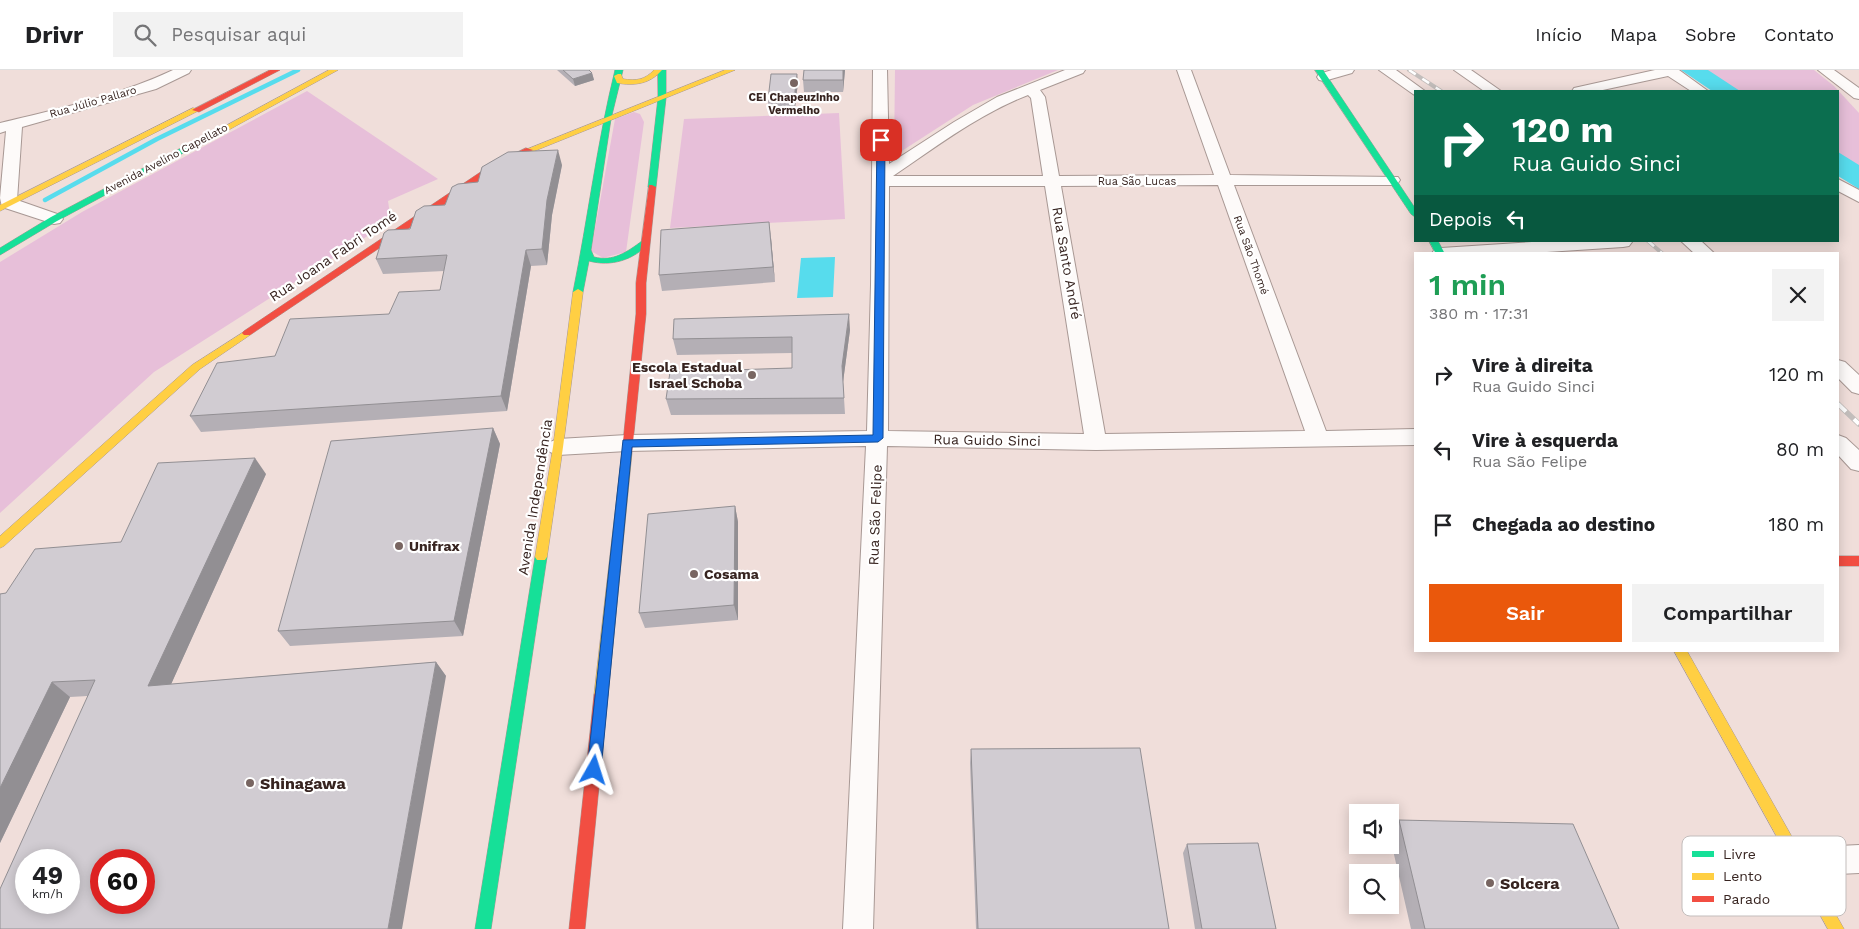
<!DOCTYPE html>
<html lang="pt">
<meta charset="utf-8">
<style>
:root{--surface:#fff;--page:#f2f2f2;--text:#202124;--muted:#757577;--line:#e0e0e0;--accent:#ea580c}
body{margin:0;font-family:"Work Sans",sans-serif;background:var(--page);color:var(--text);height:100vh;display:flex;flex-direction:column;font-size:19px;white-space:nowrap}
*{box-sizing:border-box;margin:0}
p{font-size:16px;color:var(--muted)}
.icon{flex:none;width:28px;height:28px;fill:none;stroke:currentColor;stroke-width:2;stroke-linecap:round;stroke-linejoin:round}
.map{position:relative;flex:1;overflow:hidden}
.side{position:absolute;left:1414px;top:182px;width:425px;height:400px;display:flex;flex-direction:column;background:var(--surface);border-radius:0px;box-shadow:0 2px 12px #0003}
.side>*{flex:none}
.top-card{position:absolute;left:1414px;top:20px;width:425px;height:152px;border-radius:0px;box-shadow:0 2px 12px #0003;background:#0b6e4f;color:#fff;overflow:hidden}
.controls{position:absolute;left:1349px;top:734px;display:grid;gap:10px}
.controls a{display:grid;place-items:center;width:50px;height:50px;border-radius:0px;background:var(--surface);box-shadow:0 2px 12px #0003;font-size:25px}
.speed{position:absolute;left:15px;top:779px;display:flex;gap:10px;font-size:25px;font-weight:700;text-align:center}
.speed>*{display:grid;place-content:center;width:65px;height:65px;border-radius:50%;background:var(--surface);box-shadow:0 2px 12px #0003;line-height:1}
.speed small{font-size:12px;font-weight:400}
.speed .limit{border:8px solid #d22;background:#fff;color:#111}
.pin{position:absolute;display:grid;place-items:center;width:42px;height:42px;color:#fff;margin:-21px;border-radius:10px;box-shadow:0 2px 8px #0006}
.me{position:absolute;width:55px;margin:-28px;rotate:6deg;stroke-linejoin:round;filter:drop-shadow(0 0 4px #0008)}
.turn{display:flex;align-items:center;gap:18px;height:105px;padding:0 15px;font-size:22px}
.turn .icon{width:65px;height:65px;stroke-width:2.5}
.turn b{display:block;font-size:35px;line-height:42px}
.then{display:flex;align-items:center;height:48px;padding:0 15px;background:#0003;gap:10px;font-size:19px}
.round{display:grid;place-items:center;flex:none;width:52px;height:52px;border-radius:0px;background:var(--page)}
.headline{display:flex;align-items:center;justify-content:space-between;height:85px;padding:0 15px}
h1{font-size:30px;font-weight:600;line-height:38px;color:#1e9e55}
.cta{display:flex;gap:10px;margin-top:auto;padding:10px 15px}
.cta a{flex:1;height:58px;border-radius:0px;background:var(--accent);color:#fff;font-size:20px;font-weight:600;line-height:58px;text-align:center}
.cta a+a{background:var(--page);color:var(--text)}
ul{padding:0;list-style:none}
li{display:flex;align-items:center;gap:15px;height:75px;padding:0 15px}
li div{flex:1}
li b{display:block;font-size:19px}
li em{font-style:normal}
header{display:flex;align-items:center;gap:30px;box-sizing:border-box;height:70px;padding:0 25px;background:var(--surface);border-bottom:1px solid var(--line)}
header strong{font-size:24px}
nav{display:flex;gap:28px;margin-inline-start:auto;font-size:18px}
.search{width:350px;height:45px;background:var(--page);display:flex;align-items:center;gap:12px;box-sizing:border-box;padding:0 18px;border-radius:0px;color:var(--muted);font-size:19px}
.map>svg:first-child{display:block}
</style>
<header>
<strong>Drivr</strong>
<div class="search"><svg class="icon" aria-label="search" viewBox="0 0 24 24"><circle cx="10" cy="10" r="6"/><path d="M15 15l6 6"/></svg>Pesquisar aqui</div>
<nav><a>Início</a><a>Mapa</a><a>Sobre</a><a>Contato</a></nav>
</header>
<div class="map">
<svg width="1859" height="859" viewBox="0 0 1859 859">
<rect width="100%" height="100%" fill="#f0deda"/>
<path fill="#e7bfd9" d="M 895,0 L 1058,0 L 973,35 L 894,86 Z
M 1691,0 L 1814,0 L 1834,16 L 1859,43 L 1859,118 L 1838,104 L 1838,21 L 1719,21 Z
M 307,21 L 438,109 L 388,131 L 391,151 L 154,302 L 0,443 L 0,192 L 82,142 Z
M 634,42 L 640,44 L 644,52 L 626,182 L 603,188 L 591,181 L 615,49 Z
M 839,43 L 845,149 L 670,158 L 684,49 Z"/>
<path fill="#57dced" d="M 1681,0 L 1708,0 L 1740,21 L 1712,21 Z
M 1838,82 L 1859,95 L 1859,119 L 1838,106 Z
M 835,187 L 833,227 L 797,228 L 801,188 Z"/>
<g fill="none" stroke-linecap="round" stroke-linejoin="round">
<path stroke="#57dced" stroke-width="4.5" d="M 45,130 L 157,69 L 298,0"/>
<defs>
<path id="street" d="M 173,0 L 191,0 L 189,3 L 156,19 L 22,57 L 17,130 L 60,145 L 63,149 L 60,153 L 54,154 L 2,137 L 0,128 L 6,61 L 0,63 L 0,53 C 58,39 118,26 173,0 Z
M 873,0 L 887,0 L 889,94 L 954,52 L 997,27 L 1065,0 L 1085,0 L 1083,3 L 1040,20 L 1045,27 L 1059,106 L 1214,105 L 1177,0 L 1191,0 L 1230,105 L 1398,107 L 1400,110 L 1398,113 L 1392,115 L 1234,115 L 1326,361 L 1415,359 L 1415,375 L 1096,380 L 887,376 L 873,859 L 843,859 L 866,376 L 627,381 L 558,385 L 550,382 L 547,377 L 550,372 L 558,369 L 627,365 L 867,361 L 871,215 ZM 1028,25 L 1031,28 L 1043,106 L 893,106 C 936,77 979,44 1028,25 ZM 1218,115 L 1305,361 L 1105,364 L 1061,116 ZM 889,116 L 1045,116 L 1084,364 L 888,361 Z
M 1332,0 L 1354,0 L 1352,3 L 1324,11 L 1319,10 L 1317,7 L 1319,4 Z
M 1379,0 L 1396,0 L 1425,21 L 1415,21 L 1415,25 L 1413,24 Z
M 1454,0 L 1471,0 L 1501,21 L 1484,21 Z
M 1655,0 L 1679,0 L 1708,21 L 1691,21 L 1668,6 L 1598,21 L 1572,21 L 1574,18 Z
M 1818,0 L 1834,0 L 1859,18 L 1859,29 L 1854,28 Z
M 1838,109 L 1859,120 L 1859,132 L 1838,121 Z
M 1548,171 L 1632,172 L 1629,176 L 1623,177 L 1517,184 L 1432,183 L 1435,179 L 1441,178 Z
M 1681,171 L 1701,171 L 1715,184 L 1695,184 Z
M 1838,290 L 1845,292 L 1859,305 L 1859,324 L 1852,322 L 1838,308 Z
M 1838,365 L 1846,368 L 1859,380 L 1859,401 L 1851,399 L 1838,385 Z
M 1859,775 L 1859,803 L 1797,806 L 1787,802 L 1782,792 L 1787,782 L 1797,778 Z"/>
<path id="fast" d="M 615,0 L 623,0 L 611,49 L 591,180 L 594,187 C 613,192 627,182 642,171 L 645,170 L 649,173 C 634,190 611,197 589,191 L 583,222 L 578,225 L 573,222 C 588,148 597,73 615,0 Z
M 658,0 L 666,0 L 666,28 L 656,117 L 652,119 L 648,117 L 658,28 Z
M 1315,0 L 1323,0 L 1415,138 L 1415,147 L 1411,144 Z
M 206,65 L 213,67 L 57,151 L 0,185 L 0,178 L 51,147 Z
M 1429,171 L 1438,171 L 1445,184 L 1436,184 Z
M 541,482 L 545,484 L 547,487 L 491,859 L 475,859 L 535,487 L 537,484 Z"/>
<path id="slow" d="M 329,0 L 338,0 L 212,69 L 205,67 Z
M 654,0 L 662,0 C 650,14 635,16 617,13 L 614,6 L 618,4 L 621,4 L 623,9 C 636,11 645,10 654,0 Z
M 725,0 L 735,0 L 532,82 L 525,80 Z
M 193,38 L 200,40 L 0,141 L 0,135 Z
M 578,219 L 583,222 L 563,377 L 547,487 L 545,490 L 537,490 L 535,487 L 553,377 L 573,222 Z
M 247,260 L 252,263 L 250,265 L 200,299 L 4,476 L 0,478 L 0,466 L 192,295 Z
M 627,378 L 632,382 L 608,625 L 606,629 L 601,631 L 596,629 L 594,625 L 622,382 Z
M 1674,581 L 1687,581 L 1844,859 L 1828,859 Z"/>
<path id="jam" d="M 270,0 L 280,0 L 199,42 L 192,40 Z
M 526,78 L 533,80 L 497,99 L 250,265 L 244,265 L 242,263 L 244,261 L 491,95 Z
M 649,115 L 652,115 L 656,117 L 646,213 L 646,244 L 632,382 L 627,386 L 622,382 L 636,244 L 636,213 Z
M 1838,486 L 1859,486 L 1859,496 L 1838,496 Z
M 601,619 L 606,621 L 608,625 L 585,859 L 569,859 L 594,625 L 596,621 Z"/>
</defs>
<use href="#street" stroke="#a89894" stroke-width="2"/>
<use href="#fast" stroke="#a89894" stroke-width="1"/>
<use href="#slow" stroke="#a89894" stroke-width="1"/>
<use href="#jam" stroke="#a89894" stroke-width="1"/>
<use href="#street" fill="#fdfaf9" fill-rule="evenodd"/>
<use href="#fast" fill="#16e098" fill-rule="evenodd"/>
<use href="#slow" fill="#ffcf43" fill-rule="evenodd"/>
<use href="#jam" fill="#f24e42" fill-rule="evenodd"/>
<defs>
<path id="rail-far1" d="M 1409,0 L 1441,21
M 1648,171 L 1663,184"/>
<path id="rail" d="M 1838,334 L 1859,354"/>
</defs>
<use href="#rail-far1" stroke="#c3bebc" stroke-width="4"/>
<use href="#rail" stroke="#c3bebc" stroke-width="5.5"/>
<use href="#rail-far1" stroke="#fff" stroke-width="2.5" stroke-dasharray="8" stroke-linecap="butt"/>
<use href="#rail" stroke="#fff" stroke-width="4" stroke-dasharray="11" stroke-linecap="butt"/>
</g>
<path fill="#b4afb5" d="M 557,0 L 589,0 L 592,3 L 594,10 L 575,16 Z
M 804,0 L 845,0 L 843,22 L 804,22 L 803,10 Z
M 798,12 L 795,38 L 768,38 L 768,30 Z
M 562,95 L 552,145 L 547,195 L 531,196 L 507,341 L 201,362 L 190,346 L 275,286 L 389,244 L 440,220 L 444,201 L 383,204 L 376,189 L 410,159 L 478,112 Z
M 771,168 L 775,212 L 662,221 L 659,205 Z
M 850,260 L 843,312 L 845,344 L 671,345 L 666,329 L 792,298 L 792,283 L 677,285 L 673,269 Z
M 493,358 L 500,374 L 463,566 L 290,576 L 278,561 Z
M 266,404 L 171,614 L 436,592 L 446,606 L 70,627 L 0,773 L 0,524 L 6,523 L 121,472 Z
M 735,436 L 738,452 L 738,550 L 645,558 L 639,543 Z
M 971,679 L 1169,859 L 976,859 L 970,693 Z
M 1399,750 L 1619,859 L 1411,859 L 1390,767 L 1390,762 Z
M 1187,774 L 1276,859 L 1195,859 L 1183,783 Z"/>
<path fill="#928f93" d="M 843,0 L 845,0 L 843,22 Z
M 592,3 L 594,10 L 575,16 L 573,9 Z
M 797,4 L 798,12 L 795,38 L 794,30 Z
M 558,80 L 562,95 L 552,145 L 547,195 L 542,179 L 547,130 Z
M 769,152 L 771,168 L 775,212 L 773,197 Z
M 526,180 L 531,196 L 507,341 L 501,326 Z
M 849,244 L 850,260 L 843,312 L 845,344 L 842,296 Z
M 493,358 L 500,374 L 463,566 L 454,551 Z
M 255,388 L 266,404 L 164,630 L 148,616 Z
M 735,436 L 738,452 L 738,550 L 734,535 Z
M 436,592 L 446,606 L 402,859 L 388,859 Z
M 52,612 L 70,627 L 0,773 L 0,718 Z"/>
<path fill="#d1ccd2" stroke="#928f93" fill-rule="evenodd" d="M 563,0 L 589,0 L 592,3 L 573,9 Z
M 804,0 L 843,0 L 843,10 L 803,10 Z
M 771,4 L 797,4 L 794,30 L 768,30 Z
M 558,80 L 547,130 L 542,179 L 526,180 L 501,326 L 190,346 L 217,293 L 275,286 L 290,249 L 389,244 L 399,222 L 440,220 L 447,185 L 376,189 L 384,163 L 388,160 L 410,159 L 416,141 L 424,136 L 445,135 L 452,117 L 458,114 L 478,112 L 482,97 L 508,82 Z
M 769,152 L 773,197 L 659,205 L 661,160 Z
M 849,244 L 842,296 L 844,328 L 666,329 L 670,302 L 792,298 L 792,267 L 673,269 L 674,249 Z
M 493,358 L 454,551 L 278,561 L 331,371 Z
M 255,388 L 148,616 L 436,592 L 388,859 L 0,859 L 0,819 L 95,610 L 52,612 L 0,718 L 0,524 L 6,523 L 35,479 L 121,472 L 158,393 ZM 26,790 L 69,790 L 69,832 L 26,832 ZM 101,790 L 144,790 L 144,832 L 101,832 Z
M 735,436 L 734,535 L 639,543 L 648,444 Z
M 1140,678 L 1169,859 L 978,859 L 971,679 Z
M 1399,750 L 1573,754 L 1619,859 L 1425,859 Z
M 1258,773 L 1276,859 L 1202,859 L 1187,774 Z"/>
<path fill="#1a73e8" stroke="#114b97" d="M 881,68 L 885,70 L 883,368 L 878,372 L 632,377 L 601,700 L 599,705 L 594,707 L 589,705 L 587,700 L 623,370 L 873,365 L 877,70 Z"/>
<g fill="#786561" stroke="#fff" stroke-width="2">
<circle cx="794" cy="13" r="5"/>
<circle cx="752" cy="305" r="5"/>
<circle cx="399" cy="476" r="5"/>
<circle cx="694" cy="504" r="5"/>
<circle cx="250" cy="713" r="5"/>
<circle cx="1490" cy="813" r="5"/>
</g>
<g text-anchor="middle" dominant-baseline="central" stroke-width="4.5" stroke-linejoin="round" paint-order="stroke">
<g font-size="11" font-weight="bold" fill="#372420" stroke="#fff">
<text x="794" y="27">CEI Chapeuzinho<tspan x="794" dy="13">Vermelho</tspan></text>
</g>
<g font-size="11" fill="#372420" stroke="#fff">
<text transform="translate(93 32) rotate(-16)">Rua Júlio Pallaro</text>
<text transform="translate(166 89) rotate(-28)">Avenida Avelino Capellato</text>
<text x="1137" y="111">Rua São Lucas</text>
<text transform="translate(1251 185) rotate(70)">Rua São Thomé</text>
</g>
<g font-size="14" fill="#372420" stroke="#fff">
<text transform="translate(333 186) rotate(-34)">Rua Joana Fabri Tomé</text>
<text transform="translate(1067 193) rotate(80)">Rua Santo André</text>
<text transform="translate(987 370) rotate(1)">Rua Guido Sinci</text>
<text transform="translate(535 427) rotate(-81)">Avenida Independência</text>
<text transform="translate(875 445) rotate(-88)">Rua São Felipe</text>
</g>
<g font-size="14" font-weight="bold" fill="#372420" stroke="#fff" text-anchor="start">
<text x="742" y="297" text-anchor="end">Escola Estadual<tspan x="742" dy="16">Israel Schoba</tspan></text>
<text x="409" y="476">Unifrax</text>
<text x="704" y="504">Cosama</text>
</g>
<g font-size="16" font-weight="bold" fill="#372420" stroke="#fff" text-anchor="start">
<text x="260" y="713">Shinagawa</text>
<text x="1500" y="813">Solcera</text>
</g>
</g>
<rect x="1682" y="766" width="164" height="80" rx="8" fill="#fff" stroke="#c3bdbc" stroke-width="1"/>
<rect x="1692" y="781" width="22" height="6" fill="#16e098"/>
<rect x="1692" y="803" width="22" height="7" fill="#ffcf43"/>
<rect x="1692" y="826" width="22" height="6" fill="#f24e42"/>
<g font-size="14" fill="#372420">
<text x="1723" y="789">Livre</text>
<text x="1723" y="811">Lento</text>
<text x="1723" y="834">Parado</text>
</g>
</svg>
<div class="controls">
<a><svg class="icon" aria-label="sound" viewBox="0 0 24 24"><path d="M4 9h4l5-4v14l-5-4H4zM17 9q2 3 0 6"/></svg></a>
<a><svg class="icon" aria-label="search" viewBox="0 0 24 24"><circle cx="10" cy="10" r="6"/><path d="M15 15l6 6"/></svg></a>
</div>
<div class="speed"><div>49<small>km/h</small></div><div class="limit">60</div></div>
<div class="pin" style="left:881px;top:70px;background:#d93025"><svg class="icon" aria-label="arrive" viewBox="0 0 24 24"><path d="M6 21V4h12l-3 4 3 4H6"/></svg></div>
<svg class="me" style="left:594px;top:700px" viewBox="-20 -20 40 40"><path d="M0-17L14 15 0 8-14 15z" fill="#1a73e8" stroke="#fff" stroke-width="4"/></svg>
<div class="top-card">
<div class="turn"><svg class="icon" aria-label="right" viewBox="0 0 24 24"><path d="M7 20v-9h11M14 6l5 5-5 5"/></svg><div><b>120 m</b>Rua Guido Sinci</div></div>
<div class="then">Depois<svg class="icon" aria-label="left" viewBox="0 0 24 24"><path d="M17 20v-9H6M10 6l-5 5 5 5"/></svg></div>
</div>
<section class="side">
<div class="headline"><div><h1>1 min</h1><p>380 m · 17:31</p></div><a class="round"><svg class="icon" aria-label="close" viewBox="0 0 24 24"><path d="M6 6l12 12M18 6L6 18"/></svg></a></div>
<ul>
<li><svg class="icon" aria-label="right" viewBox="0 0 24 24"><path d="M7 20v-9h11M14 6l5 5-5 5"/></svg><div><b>Vire à direita</b><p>Rua Guido Sinci</p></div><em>120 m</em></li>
<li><svg class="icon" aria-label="left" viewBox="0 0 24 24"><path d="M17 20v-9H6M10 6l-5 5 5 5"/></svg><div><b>Vire à esquerda</b><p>Rua São Felipe</p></div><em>80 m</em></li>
<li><svg class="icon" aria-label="arrive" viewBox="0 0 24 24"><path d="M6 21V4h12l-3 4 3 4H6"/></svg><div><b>Chegada ao destino</b></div><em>180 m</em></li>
</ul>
<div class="cta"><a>Sair</a><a>Compartilhar</a></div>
</section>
</div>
